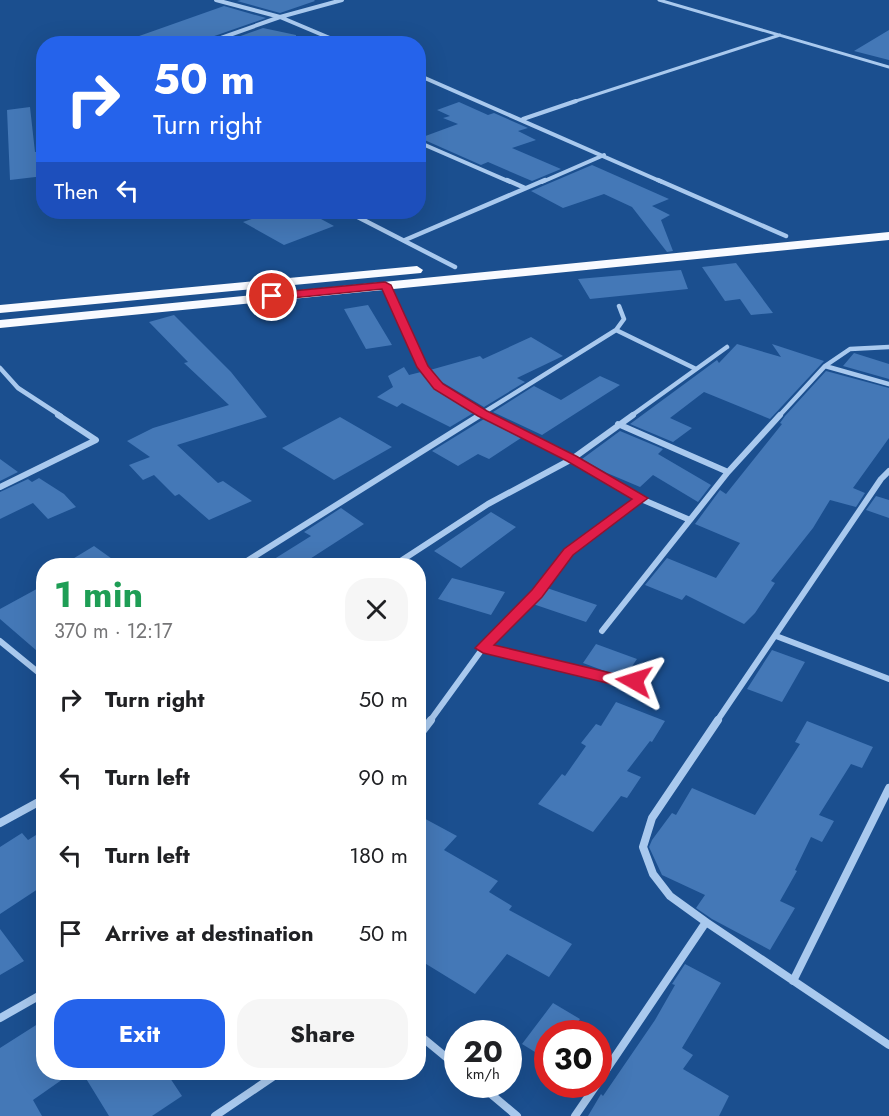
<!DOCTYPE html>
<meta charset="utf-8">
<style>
:root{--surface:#fff;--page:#f6f6f6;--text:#202124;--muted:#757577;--accent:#2563eb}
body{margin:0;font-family:Jost,sans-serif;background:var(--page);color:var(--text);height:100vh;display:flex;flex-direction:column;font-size:22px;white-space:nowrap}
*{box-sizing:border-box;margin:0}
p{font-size:20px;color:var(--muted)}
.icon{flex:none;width:33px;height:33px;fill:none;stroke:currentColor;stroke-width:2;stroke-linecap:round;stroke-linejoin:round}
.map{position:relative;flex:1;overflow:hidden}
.details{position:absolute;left:36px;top:558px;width:390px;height:522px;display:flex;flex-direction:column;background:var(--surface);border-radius:24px;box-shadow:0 6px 24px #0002}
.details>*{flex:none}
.hud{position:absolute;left:36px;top:36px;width:390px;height:183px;border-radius:24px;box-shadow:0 6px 24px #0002;background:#2563eb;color:#fff;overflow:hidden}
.speed{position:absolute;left:444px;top:1020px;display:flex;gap:12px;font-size:30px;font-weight:700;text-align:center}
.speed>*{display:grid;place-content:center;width:78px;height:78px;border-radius:50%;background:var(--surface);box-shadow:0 6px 24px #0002;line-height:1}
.speed small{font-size:15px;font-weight:400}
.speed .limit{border:9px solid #d22;background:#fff;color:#111}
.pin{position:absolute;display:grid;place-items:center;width:51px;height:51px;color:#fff;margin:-26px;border:3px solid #fff;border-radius:50%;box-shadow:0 2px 6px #0007}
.me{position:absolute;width:66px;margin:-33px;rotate:276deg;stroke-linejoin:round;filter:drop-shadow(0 0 4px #0008)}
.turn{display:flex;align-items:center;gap:21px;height:126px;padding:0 18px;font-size:27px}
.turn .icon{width:78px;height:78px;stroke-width:2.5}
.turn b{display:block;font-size:42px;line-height:51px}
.then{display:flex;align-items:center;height:57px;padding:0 18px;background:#0003;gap:12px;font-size:22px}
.round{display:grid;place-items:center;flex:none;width:63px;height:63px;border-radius:24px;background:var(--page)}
.summary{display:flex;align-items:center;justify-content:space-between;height:102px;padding:0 18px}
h1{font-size:36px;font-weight:700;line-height:45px;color:#1e9e55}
.primary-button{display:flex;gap:12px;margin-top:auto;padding:12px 18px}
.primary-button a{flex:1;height:69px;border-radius:24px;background:var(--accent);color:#fff;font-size:24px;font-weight:700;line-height:69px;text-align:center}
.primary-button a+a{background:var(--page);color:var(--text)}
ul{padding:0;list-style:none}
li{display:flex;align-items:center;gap:18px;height:78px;padding:0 18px}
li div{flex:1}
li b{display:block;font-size:22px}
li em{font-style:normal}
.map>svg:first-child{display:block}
</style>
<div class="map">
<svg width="889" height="1116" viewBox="0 0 889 1116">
<rect width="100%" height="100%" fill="#1b4f8f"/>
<path fill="#4478b7" d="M 241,0 L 314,0 L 315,1 L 280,13 L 237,1 Z
M 224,6 L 266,18 L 203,40 L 200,44 L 125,44 L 125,41 Z
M 263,28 L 296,35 L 296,44 L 218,44 Z
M 889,30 L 889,60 L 854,51 Z
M 459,102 L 488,115 L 494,113 L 528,128 L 518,131 L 536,140 L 512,148 L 561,169 L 532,181 L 488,162 L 481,165 L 420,138 L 458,124 L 443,118 L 450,116 L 437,110 Z
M 30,107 L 35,152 L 44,151 L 44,176 L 10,180 L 7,110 Z
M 592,165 L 669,199 L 652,206 L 670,215 L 661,220 L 673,251 L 667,252 L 632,207 L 604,194 L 563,208 L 531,191 Z
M 272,212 L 308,212 L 334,226 L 284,245 L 243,222 Z
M 736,263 L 773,313 L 751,315 L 740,299 L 725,301 L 702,267 Z
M 681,270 L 688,289 L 590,299 L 578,279 Z
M 368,305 L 392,345 L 366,349 L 344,309 Z
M 174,315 L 231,372 L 267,417 L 177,445 L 218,483 L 223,481 L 252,501 L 209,520 L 179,494 L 175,496 L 154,475 L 143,480 L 129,465 L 150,457 L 127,441 L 153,428 L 229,405 L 184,363 L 188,362 L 149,322 Z
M 531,337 L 563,356 L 517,378 L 525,382 L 484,407 L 442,382 L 430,370 L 480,356 L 483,359 Z
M 737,344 L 781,357 L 772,344 L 824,361 L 770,419 L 704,392 L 670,418 L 692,428 L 673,442 L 630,424 L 717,360 L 719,363 Z
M 854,353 L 889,364 L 889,379 L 843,366 Z
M 404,367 L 409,375 L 421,372 L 436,390 L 475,412 L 450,427 L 402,403 L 397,407 L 377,397 L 393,387 L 388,376 Z
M 826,371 L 889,388 L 889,438 L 853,488 L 865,493 L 856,507 L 830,500 L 813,528 L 771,581 L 775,583 L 755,613 L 744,624 L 686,595 L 682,600 L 645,585 L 667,558 L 716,578 L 740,543 L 695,524 L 720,490 L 726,494 L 782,424 L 780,423 L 785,416 Z
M 600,376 L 620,385 L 542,435 L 493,412 L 534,386 L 561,400 Z
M 340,417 L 392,447 L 334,480 L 282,448 Z
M 484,419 L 521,438 L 489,459 L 478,454 L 458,466 L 432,451 Z
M 620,431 L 663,449 L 658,454 L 711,485 L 698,502 L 653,475 L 640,487 L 607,473 L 582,459 Z
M 0,459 L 18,472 L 0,481 Z
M 39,478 L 64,494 L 76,507 L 48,519 L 33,503 L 0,519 L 0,492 L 28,479 L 32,482 Z
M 876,496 L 889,500 L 889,518 L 866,510 Z
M 341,508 L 364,524 L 299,566 L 263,566 L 311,536 L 304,532 Z
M 491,512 L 516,527 L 461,568 L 434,551 Z
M 94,546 L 122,566 L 61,566 Z
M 452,578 L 505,592 L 491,615 L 438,599 Z
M 44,585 L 44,657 L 0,619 L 0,609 Z
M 547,588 L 597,605 L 586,622 L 533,604 Z
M 596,644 L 637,659 L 626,675 L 613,674 L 583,663 Z
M 772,650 L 805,662 L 782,702 L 747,689 Z
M 616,702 L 665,721 L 652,742 L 650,741 L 627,771 L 641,777 L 627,798 L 621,796 L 593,832 L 538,804 L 562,774 L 565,776 L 586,746 L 581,743 L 596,724 L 601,726 Z
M 807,721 L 873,747 L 862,768 L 851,764 L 819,815 L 834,821 L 822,842 L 811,837 L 795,870 L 797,871 L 780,901 L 795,908 L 770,950 L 712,919 L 696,908 L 705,895 L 662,875 L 649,847 L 652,840 L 672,813 L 676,815 L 692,788 L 755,815 L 800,744 L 795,742 Z
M 418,815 L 457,836 L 444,850 L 498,881 L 489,892 L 512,906 L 509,910 L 572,944 L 549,977 L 507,954 L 475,994 L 418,959 Z
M 44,830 L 44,885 L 0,914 L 0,847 L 22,833 L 28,840 Z
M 0,929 L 24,961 L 0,975 Z
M 685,964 L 721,983 L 682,1048 L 693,1055 L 683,1069 L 729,1096 L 719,1116 L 588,1116 L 601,1094 L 603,1096 L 655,1020 L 675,985 L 672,984 Z
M 553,1003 L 580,1019 L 569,1034 L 548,1034 L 548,1060 L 522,1044 Z
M 44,1020 L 44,1072 L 73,1072 L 33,1100 L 42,1116 L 0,1116 L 0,1048 Z
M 82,1072 L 166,1072 L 182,1096 L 152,1116 L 109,1116 Z"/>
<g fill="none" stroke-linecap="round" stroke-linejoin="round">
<path stroke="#a9c9ee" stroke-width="3" d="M 659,0 L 889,67
M 576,101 L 780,35"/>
<path stroke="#a9c9ee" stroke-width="4" d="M 216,0 L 280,17 L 344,44
M 204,44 L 280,17 L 342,0
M 418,75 L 662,182
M 523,119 L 576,101
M 418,142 L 510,182
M 542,182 L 604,155"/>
<path stroke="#a9c9ee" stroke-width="4.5" d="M 507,180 L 525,188
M 658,180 L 786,236
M 348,212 L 455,267
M 405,240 L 545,180
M 385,285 L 422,367 L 439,386 L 490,416
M 616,330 L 696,369
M 825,366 L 889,384
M 0,368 L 18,388 L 61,416
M 478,416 L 616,330 L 624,319 L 619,306
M 631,416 L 727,347
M 779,416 L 825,366 L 850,349 L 889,347"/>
<path stroke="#a9c9ee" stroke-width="6" d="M 618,424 L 728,472
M 0,487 L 96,440 L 58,415
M 641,499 L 690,520
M 239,566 L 480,415
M 393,566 L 488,504 L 572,459 L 633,415
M 602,631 L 728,472 L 780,415
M 776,636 L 889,679
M 0,641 L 44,677
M 483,648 L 615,680 L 634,681 L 649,677
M 430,721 L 483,648 L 537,593 L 568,552 L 641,499 L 572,459 L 487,415
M 717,721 L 881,479 L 889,471"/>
<path stroke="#a9c9ee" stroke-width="8" d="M 418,737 L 431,720
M 0,823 L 44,799
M 706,922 L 889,1045
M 793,981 L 889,788
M 0,1018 L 44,993
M 418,1034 L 458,1067
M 598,1082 L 706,922 L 670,896 L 653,874 L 643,847 L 652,818 L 718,720
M 479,1084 L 517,1116
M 215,1116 L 280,1072
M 575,1116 L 597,1084"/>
<path fill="#f8faff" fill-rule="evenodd" d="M 889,232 L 889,240 L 0,328 L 0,320 Z
M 417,266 L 423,270 L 421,273 L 0,313 L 0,305 Z"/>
</g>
<path fill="#e11d48" stroke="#92132f" stroke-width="1.5" d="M 385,282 L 391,285 L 428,366 L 443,384 L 487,411 L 576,456 L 648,498 L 573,555 L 542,597 L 494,645 L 615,674 L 640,677 L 642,681 L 640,684 L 615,685 L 483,653 L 475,648 L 532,590 L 564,549 L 632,499 L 567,461 L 478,416 L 434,389 L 417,367 L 382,289 L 272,300 L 267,296 L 272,293 Z"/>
</svg>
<div class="speed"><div>20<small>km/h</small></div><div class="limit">30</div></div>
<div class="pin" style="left:272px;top:296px;background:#d93025"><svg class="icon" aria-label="arrive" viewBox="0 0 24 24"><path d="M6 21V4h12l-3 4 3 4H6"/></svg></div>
<svg class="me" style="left:634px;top:681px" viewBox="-20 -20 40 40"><path d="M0-17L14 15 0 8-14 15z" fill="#e11d48" stroke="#fff" stroke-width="4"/></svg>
<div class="hud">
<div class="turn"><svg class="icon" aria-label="right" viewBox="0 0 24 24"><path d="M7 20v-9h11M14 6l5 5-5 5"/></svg><div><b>50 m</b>Turn right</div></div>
<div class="then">Then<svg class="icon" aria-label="left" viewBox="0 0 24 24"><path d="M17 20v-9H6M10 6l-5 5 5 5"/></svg></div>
</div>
<section class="details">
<div class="summary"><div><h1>1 min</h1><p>370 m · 12:17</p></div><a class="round"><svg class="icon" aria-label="close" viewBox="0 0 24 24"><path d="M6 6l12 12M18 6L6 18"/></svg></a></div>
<ul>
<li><svg class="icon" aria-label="right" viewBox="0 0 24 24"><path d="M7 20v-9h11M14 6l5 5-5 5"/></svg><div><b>Turn right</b></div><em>50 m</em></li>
<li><svg class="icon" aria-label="left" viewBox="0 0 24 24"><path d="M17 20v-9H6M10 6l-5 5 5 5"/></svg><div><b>Turn left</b></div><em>90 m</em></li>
<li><svg class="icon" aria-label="left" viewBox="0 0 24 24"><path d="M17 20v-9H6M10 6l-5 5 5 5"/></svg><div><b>Turn left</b></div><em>180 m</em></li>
<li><svg class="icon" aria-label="arrive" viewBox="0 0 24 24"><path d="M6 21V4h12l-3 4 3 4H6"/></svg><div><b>Arrive at destination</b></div><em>50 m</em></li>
</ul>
<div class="primary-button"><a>Exit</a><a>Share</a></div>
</section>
</div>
